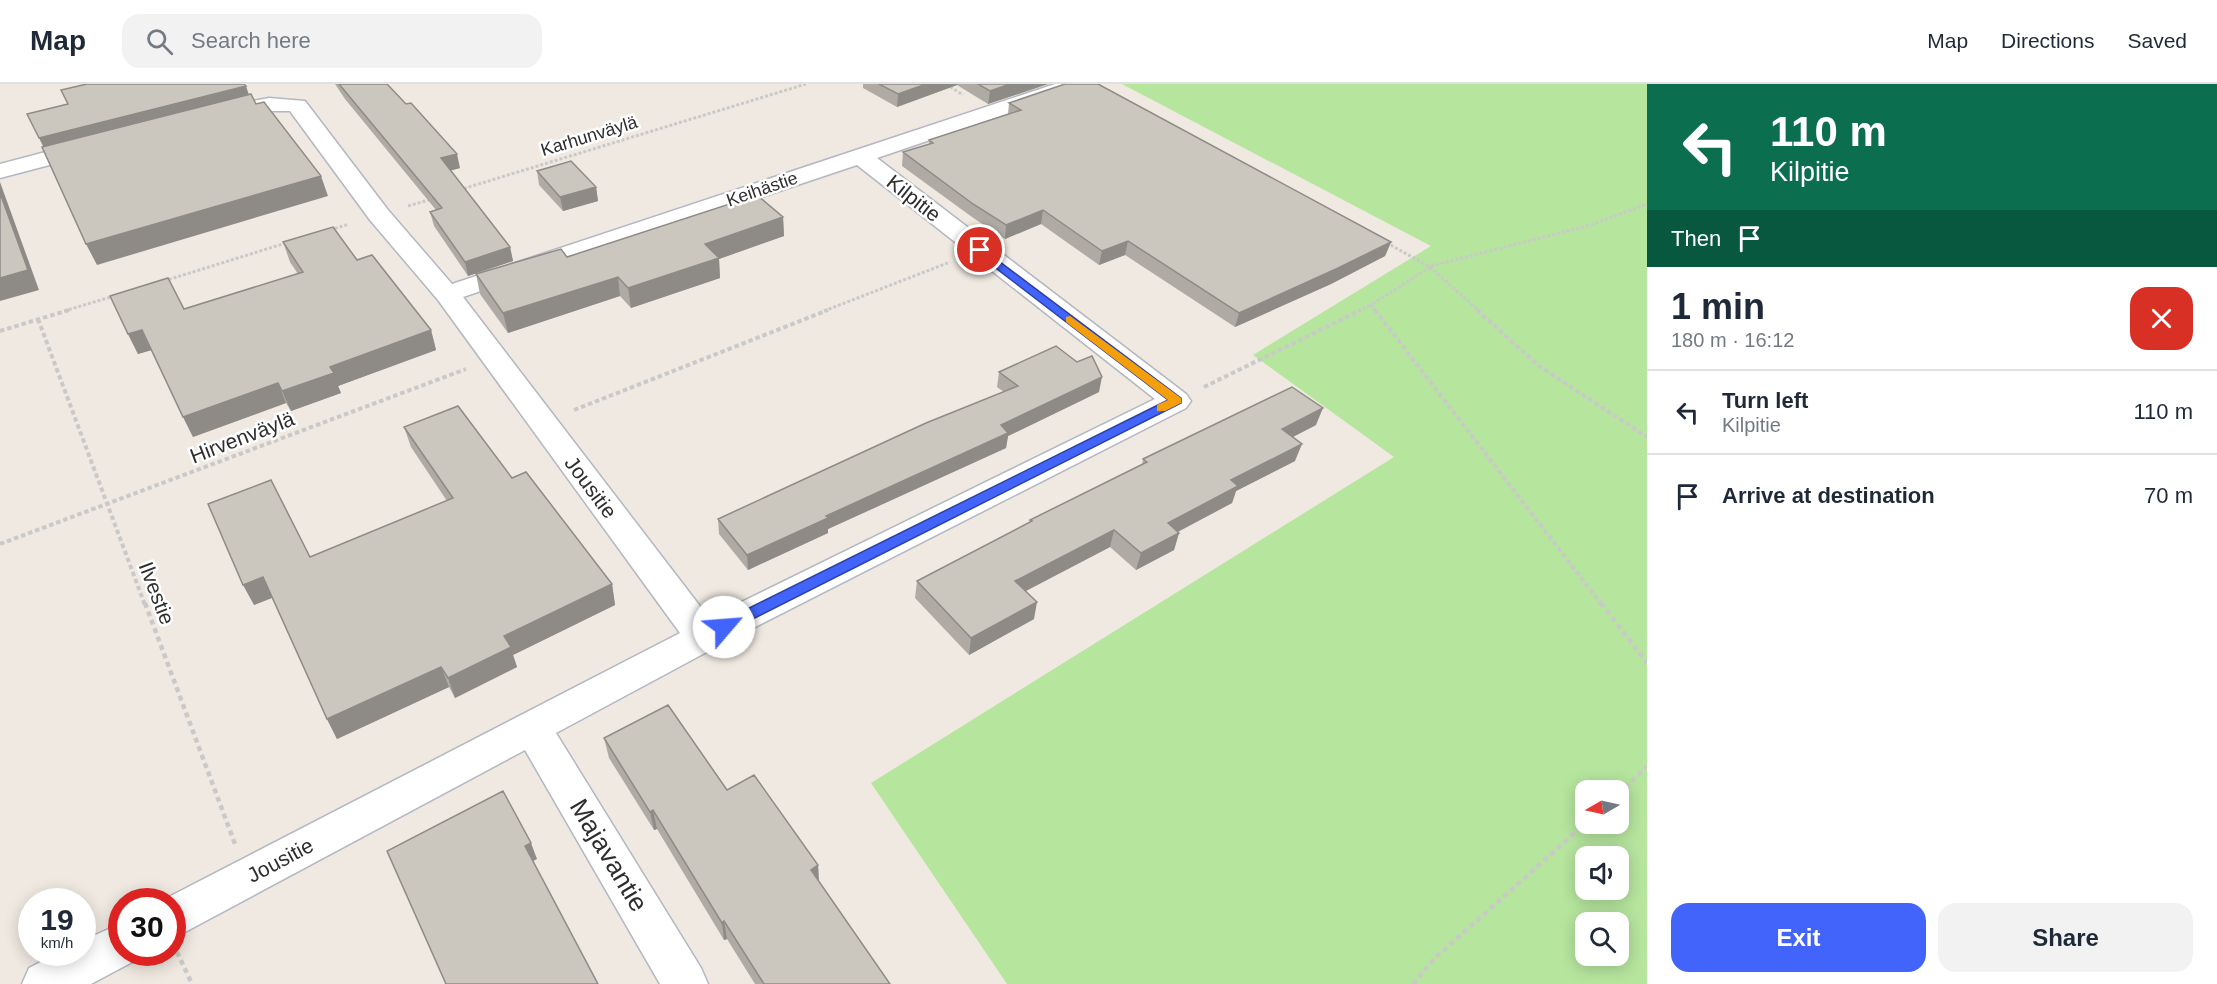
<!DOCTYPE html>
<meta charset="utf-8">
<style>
:root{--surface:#fff;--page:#f2f2f3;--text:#1f2937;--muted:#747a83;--line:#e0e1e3;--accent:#4264fb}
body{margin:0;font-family:Arial,sans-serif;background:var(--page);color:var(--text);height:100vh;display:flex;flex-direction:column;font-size:22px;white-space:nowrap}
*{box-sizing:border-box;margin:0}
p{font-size:20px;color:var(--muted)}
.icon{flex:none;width:33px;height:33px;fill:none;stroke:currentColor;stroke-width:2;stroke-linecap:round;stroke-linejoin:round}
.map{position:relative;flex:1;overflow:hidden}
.drawer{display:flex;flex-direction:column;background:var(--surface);width:570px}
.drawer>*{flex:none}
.guide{background:#0b6e4f;color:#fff;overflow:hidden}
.needle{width:39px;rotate:261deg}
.controls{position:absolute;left:1575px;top:696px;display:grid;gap:12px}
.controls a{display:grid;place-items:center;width:54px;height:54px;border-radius:12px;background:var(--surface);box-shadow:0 3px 15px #0003;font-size:30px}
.speed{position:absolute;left:18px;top:804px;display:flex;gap:12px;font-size:30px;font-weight:700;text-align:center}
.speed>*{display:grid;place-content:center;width:78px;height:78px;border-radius:50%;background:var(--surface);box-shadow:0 3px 15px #0003;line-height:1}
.speed small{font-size:15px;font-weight:400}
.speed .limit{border:9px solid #d22;background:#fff;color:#111}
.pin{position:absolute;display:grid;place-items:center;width:51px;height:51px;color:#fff;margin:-26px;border:3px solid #fff;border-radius:50%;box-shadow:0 2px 6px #0007}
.me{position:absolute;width:66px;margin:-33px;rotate:63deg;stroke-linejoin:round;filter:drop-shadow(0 0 4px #0008)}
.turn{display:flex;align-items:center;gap:21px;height:126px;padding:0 24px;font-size:27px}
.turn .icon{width:78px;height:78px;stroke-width:2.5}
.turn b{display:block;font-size:42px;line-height:51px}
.then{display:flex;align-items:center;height:57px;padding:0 24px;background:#0003;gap:12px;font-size:22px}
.round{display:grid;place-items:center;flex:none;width:63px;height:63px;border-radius:18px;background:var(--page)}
.headline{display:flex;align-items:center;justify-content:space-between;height:102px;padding:0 24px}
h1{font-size:36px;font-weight:700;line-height:45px}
.button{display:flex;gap:12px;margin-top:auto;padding:12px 24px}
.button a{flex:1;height:69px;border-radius:18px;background:var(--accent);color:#fff;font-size:24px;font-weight:700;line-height:69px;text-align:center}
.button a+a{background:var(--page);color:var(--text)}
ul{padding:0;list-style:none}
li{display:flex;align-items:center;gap:18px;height:84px;padding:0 24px;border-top:2px solid var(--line)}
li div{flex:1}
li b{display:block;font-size:22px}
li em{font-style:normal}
header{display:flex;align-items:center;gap:36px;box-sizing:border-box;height:84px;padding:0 30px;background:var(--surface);border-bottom:2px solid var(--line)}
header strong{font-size:28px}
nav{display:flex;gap:33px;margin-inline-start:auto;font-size:21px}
.search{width:420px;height:54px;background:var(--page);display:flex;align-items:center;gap:15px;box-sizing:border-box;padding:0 21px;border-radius:18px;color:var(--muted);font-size:22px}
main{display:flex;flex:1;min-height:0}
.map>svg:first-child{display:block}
</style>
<header>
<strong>Map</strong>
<div class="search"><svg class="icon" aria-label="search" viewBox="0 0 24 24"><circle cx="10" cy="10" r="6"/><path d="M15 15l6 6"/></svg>Search here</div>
<nav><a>Map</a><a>Directions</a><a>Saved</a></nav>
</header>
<main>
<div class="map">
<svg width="1647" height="900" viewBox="0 0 1647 900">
<rect width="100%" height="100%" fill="#efe9e1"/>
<path fill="#b6e59e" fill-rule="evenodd" d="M 1122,0 L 1647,0 L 1647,900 L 1007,900 L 871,699 L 1394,373 L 1253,271 L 1431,162 ZM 1586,706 L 1618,706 L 1618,740 L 1586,740 ZM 1586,772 L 1618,772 L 1618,806 L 1586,806 ZM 1586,838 L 1618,838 L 1618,872 L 1586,872 Z"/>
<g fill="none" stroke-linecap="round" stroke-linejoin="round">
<defs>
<path id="minor" d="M 1055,0 L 1086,0 L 1083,4 L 877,74 L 1186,310 L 1191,317 L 1186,324 L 716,563 L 556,649 L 701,884 L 708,900 L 660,900 L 525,666 L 187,847 L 172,853 L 172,818 L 159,818 L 680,549 L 438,216 L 370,136 L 290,27 L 269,27 L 222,35 L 214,34 L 211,29 L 214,24 L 269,14 L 305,17 L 388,126 L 452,200 ZM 857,81 L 1155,315 L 709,534 L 463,213 Z
M 91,56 L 99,58 L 102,63 L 99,68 L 0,94 L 0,80 Z
M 122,839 L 122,868 L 140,868 L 138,875 L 91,900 L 22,900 L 29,884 L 60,868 L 82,868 L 82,857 Z"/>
</defs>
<use href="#minor" stroke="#b4b7c1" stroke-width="3"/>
<path stroke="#c9c9c9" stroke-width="3" stroke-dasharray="3 2" stroke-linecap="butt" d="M 946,0 L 963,11
M 459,106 L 806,0
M 408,122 L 432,115
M 330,146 L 349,140
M 1431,182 L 1591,141 L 1647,120
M 1430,183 L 1479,227
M 164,197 L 286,159
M 64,227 L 114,212
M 824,227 L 950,178
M 1358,227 L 1371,221
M 1376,227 L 1371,221 L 1430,183 L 1387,159"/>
<path stroke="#c9c9c9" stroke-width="4" stroke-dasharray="4.5 3" stroke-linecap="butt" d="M 1375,226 L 1602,521
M 1477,226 L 1539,282 L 1647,353
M 38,235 L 145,521
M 0,247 L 69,226
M 1204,303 L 1361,226
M 574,326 L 828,226
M 0,460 L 466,285"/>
<path stroke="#c9c9c9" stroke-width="4.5" stroke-dasharray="5 4" stroke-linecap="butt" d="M 145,519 L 235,760
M 1601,519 L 1647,579
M 1618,709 L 1647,683
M 177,868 L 192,900
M 1413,900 L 1435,874 L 1586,739"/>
<use href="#minor" fill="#fff" fill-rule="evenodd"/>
</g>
<path fill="#afaba4" d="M 335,0 L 387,0 L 460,84 L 450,87 L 510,163 L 513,177 L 468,192 L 434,142 L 430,128 L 436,126 L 345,15 Z
M 863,0 L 1048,0 L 988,20 L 957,1 L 897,23 L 863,4 Z
M 1009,19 L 1391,158 L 1385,172 L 1331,200 L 1235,243 L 1125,171 L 1099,181 L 1041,140 L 1005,155 L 972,133 L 902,82 L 903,68 L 929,60 L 929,56 L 1008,30 Z
M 537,87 L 596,103 L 598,117 L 563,127 L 539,101 Z
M 783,133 L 784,152 L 719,175 L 720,194 L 631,224 L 620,212 L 508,249 L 480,210 L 476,190 Z
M 283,158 L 357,176 L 431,246 L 436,266 L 338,302 L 341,309 L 291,327 L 286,319 L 193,353 L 151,266 L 138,270 L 128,250 L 184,225 L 298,190 L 290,178 Z
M 999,288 L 1099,308 L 1008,352 L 1006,364 L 828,445 L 828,449 L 748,486 L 719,450 L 718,435 L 1004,308 L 997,303 Z
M 1316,341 L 1293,353 L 1295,377 L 1236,407 L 1232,419 L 1178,448 L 1179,449 L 1174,466 L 1136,486 L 1110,463 L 1026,507 L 1034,535 L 969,571 L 915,514 L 917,497 L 1030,439 L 1030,436 L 1142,381 L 1143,375 Z
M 404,343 L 512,394 L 612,500 L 615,521 L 513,571 L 517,583 L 455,614 L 449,603 L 337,655 L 327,635 L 272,514 L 254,521 L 310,473 L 447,417 L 411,363 Z
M 604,654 L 727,706 L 818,781 L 819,797 L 890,900 L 755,900 L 727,855 L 724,856 L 657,745 L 654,746 L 609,674 Z"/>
<path fill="#8e8b86" d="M 926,0 L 958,0 L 957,1 L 897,23 L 898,10 Z
M 1010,0 L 1048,0 L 988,20 L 990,7 Z
M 246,2 L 250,14 L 45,66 L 39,54 Z
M 457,70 L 460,84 L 444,88 L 441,74 Z
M 321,92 L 328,112 L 97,181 L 86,160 Z
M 0,98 L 39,206 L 0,217 Z
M 596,103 L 598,117 L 563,127 L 560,113 Z
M 1043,126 L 1041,140 L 1005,155 L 1006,141 Z
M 783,133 L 784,152 L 719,175 L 720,194 L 631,224 L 628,204 L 705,160 Z
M 1128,157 L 1125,171 L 1099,181 L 1102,167 Z
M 1391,158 L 1385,172 L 1331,200 L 1235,243 L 1239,229 Z
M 510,163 L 513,177 L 468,192 L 465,178 Z
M 618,193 L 620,212 L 508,249 L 503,229 Z
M 142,246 L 152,266 L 138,270 L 128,250 Z
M 431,246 L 436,266 L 338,302 L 341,309 L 291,327 L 282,307 L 330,283 Z
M 1102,293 L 1099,308 L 1008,352 L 1006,364 L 828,445 L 828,449 L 748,486 L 747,471 L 1001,341 Z
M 278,299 L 286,319 L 193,353 L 183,333 Z
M 1323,324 L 1316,341 L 1275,362 L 1282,345 Z
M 1302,360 L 1295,377 L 1236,407 L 1232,419 L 1162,456 L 1168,439 L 1231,396 Z
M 1114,446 L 1110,463 L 1012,514 L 1015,497 Z
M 1179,449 L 1174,466 L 1136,486 L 1141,469 Z
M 263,493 L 274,513 L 254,521 L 243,501 Z
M 612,500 L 615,521 L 513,571 L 517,583 L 455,614 L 448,594 L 504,552 Z
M 1037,518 L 1034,535 L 969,571 L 971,554 Z
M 441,583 L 449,603 L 337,655 L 327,635 Z
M 653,726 L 657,745 L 654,746 L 650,728 Z
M 531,759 L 537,775 L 531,778 L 525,762 Z
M 818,781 L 819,800 L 811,786 Z
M 724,837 L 727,855 L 724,856 L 722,839 Z"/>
<path fill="#cbc7bf" stroke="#8e8b86" stroke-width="1.5" d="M 87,0 L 244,0 L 246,2 L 39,54 L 27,30 L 68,20 L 61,6 Z
M 339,0 L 387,0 L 406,20 L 411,19 L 457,70 L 441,74 L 510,163 L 465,178 L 430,128 L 442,124 Z
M 879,0 L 926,0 L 898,10 Z
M 978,0 L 1010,0 L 990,7 Z
M 1065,0 L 1098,0 L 1391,158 L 1336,185 L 1239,229 L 1128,157 L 1102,167 L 1043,126 L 1006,141 L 973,120 L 903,68 L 933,59 L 929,56 L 1021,26 L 1009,19 Z
M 251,10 L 256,20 L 264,18 L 321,92 L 86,160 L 42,63 Z
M 571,77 L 596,103 L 560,113 L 537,87 Z
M 0,109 L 28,186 L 0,194 Z
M 757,111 L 783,133 L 705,160 L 719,174 L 628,204 L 618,193 L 503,229 L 476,190 L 561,165 L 567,173 Z
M 333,143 L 357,176 L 372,171 L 431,246 L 330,283 L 334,289 L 282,307 L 278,299 L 183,333 L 142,246 L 128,250 L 110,212 L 168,194 L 184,225 L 303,188 L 283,158 Z
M 1056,262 L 1077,278 L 1092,272 L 1102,293 L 1001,341 L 1008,349 L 826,432 L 828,434 L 747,471 L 718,435 L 926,339 L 1018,302 L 999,288 Z
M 1292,303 L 1323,324 L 1282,345 L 1302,360 L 1231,396 L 1238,402 L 1168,439 L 1179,449 L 1141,469 L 1114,446 L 1015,497 L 1037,518 L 971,554 L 917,497 L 1032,437 L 1030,436 L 1147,378 L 1143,375 Z
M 458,322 L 512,394 L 526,388 L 612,500 L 504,552 L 511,563 L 448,594 L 441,583 L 327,635 L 263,493 L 243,501 L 208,420 L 271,396 L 310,473 L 453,414 L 404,343 Z
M 668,621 L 727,706 L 754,691 L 818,781 L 811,786 L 890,900 L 764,900 L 724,837 L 722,839 L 653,726 L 650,728 L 604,654 Z
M 503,707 L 531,759 L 525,762 L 598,900 L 446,900 L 387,767 Z"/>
<path fill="#4264fb" stroke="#2b41a3" stroke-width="1.5" d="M 980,163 L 1181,314 L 1181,319 L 729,547 L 719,547 L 717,543 L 719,539 L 1168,316 L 976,169 L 976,164 Z"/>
<path fill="#f59e0b" d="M 1070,232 L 1181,314 L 1181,319 L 1165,327 L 1157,327 L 1157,321 L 1168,316 L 1066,238 L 1066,233 Z"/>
<g text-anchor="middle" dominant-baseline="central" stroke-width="5" stroke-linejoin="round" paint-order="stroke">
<g font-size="18" fill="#2e2e2e" stroke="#fff">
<text transform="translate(589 52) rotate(-17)">Karhunväylä</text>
<text transform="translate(762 105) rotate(-19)">Keihästie</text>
</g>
<g font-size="21" fill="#2e2e2e" stroke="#fff">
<text transform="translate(914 114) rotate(38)">Kilpitie</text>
<text transform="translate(242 353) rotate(-21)">Hirvenväylä</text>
<text transform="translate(591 403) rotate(53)">Jousitie</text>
<text transform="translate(157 509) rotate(69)">Ilvestie</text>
<text transform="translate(280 776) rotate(-28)">Jousitie</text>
</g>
<g font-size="26" fill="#2e2e2e" stroke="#fff">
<text transform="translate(609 771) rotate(59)">Majavantie</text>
</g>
</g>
</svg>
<div class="controls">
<a><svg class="needle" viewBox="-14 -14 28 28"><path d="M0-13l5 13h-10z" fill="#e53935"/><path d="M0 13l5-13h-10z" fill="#747a83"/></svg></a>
<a><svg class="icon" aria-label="sound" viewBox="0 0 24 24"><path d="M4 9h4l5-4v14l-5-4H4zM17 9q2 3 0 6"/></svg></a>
<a><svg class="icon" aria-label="search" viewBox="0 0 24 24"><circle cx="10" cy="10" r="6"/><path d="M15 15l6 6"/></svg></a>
</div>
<div class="speed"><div>19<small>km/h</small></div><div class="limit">30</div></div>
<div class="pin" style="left:980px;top:166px;background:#d93025"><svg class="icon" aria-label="arrive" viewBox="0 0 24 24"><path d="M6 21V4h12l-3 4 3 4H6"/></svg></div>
<svg class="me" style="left:724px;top:543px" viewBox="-20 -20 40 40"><circle r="19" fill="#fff"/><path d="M0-13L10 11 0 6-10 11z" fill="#4264fb"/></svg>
</div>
<section class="drawer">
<div class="guide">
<div class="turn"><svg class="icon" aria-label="left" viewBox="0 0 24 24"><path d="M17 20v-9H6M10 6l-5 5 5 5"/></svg><div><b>110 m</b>Kilpitie</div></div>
<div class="then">Then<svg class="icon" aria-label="arrive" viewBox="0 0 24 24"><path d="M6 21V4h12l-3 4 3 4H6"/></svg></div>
</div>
<div class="headline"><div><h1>1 min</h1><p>180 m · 16:12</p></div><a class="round" style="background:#d93025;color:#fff"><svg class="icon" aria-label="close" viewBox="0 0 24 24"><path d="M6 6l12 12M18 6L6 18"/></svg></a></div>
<ul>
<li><svg class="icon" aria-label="left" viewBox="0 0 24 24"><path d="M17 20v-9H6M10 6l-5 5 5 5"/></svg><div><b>Turn left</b><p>Kilpitie</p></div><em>110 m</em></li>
<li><svg class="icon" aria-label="arrive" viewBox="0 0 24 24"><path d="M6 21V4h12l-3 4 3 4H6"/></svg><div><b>Arrive at destination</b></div><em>70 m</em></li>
</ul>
<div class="button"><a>Exit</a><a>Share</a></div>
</section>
</main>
